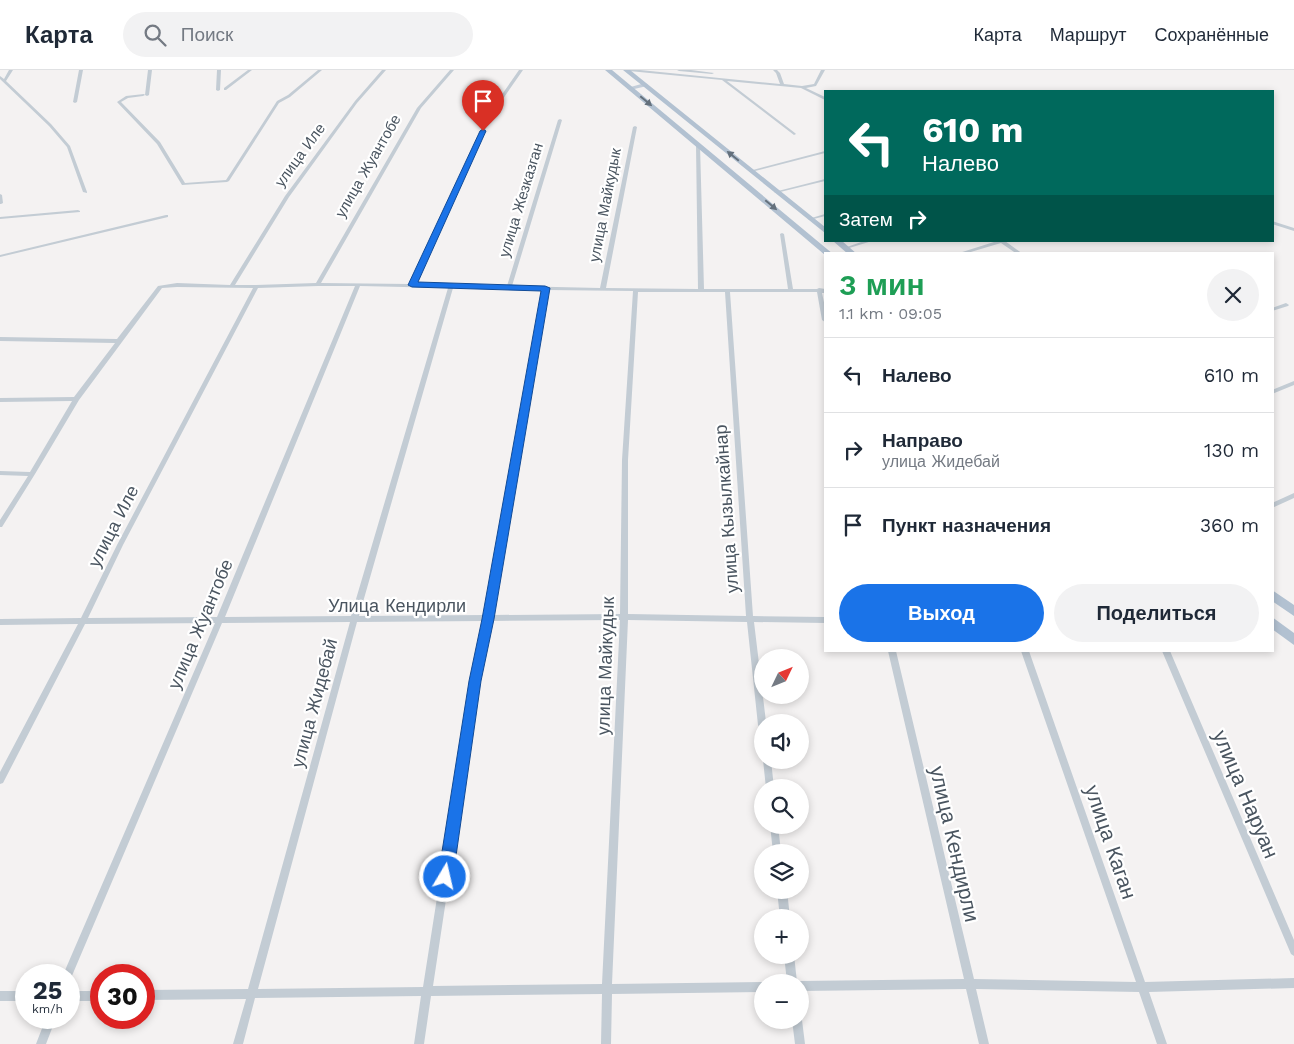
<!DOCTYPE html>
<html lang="ru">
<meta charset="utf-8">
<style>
:root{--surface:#fff;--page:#f2f2f3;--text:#1f2937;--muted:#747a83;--line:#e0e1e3;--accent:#1a73e8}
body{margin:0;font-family:"Work Sans",sans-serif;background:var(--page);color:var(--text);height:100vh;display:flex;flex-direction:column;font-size:19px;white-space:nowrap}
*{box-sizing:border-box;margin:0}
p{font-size:16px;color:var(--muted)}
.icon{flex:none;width:28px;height:28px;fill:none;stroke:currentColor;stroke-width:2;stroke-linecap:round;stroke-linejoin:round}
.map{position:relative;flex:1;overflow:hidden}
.drawer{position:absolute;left:824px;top:182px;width:450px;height:400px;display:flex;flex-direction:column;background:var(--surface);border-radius:0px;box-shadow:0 2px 8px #0003}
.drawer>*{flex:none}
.banner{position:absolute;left:824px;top:20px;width:450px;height:152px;border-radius:0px;box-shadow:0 2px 8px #0003;background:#00695c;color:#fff;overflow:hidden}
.needle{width:32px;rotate:47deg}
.fabs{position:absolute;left:754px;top:579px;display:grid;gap:10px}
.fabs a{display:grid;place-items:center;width:55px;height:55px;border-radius:50%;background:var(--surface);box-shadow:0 2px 8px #0003;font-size:25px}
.speed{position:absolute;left:15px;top:894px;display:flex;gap:10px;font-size:25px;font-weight:700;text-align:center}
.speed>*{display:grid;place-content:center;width:65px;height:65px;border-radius:50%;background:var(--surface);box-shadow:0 2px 8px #0003;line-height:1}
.speed small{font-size:12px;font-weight:400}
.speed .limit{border:8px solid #d22;background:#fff;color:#111}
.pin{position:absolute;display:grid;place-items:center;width:42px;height:42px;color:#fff;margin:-51px -21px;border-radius:50% 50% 50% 0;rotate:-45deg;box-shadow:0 0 5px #0007}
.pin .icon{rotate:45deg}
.me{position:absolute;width:55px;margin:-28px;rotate:9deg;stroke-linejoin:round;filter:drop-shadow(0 0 4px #0008)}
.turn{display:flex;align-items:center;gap:18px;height:105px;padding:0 15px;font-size:22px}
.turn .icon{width:65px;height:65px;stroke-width:2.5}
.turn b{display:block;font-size:35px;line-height:42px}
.then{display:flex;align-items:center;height:48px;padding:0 15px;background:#0003;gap:10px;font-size:19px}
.round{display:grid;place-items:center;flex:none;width:52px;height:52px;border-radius:26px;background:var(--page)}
.headline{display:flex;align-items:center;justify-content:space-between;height:85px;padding:0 15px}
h1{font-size:30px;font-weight:600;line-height:38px;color:#1e9e55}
.cta{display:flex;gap:10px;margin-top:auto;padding:10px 15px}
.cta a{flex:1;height:58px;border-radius:30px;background:var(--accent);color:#fff;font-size:20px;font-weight:600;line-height:58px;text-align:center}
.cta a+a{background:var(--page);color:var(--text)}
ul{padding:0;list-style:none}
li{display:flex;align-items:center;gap:15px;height:75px;padding:0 15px;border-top:1px solid var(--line)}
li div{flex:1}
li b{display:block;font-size:19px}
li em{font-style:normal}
header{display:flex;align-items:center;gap:30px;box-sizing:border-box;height:70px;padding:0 25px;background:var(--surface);border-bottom:1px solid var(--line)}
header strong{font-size:24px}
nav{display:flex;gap:28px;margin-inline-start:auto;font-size:18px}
.search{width:350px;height:45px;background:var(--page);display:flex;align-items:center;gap:12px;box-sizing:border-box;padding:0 18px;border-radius:28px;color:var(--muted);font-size:19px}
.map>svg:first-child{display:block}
</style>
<header>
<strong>Карта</strong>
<div class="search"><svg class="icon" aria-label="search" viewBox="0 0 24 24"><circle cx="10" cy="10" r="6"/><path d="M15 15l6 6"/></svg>Поиск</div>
<nav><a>Карта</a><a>Маршрут</a><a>Сохранённые</a></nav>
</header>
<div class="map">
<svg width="1294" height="974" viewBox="0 0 1294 974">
<rect width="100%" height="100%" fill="#f4f2f2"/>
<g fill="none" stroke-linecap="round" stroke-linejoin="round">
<path fill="#c3ccd4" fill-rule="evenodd" d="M 9,0 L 13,0 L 6,11 L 51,54 L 70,76 L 87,122 L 87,123 L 83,122 L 67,77 L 49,56 L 0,9 L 0,6 L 4,9 Z
M 79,0 L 83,0 L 77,32 L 75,33 L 73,32 Z
M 148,0 L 152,0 L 149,25 L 147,26 L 145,25 Z
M 217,0 L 221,0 L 220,20 L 218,21 L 216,20 Z
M 248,0 L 252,0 L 226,20 L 224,20 L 224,18 Z
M 318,0 L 322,0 L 290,27 L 279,33 L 229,111 L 227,112 L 182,115 L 157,74 L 117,32 L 126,26 L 144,24 L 145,25 L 143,26 L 128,28 L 121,32 L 160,72 L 185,113 L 226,110 L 277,31 L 288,25 Z
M 382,0 L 386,0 L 357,33 L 289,127 L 235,215 L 256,215 L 316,213 L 417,38 L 450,0 L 454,0 L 421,38 L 321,213 L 410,214 L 489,43 L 519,0 L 523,0 L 493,43 L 415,214 L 507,216 L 558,50 L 560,49 L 562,50 L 512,216 L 600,218 L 633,57 L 635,56 L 637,57 L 606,218 L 698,219 L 696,75 L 698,74 L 700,75 L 704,219 L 788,219 L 780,164 L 782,163 L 784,164 L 793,219 L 817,219 L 819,218 L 825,219 L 825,223 L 822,223 L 825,237 L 825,252 L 822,250 L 817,222 L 730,222 L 753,546 L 825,547 L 825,553 L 754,552 L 766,652 L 762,652 L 762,658 L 759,657 L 758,655 L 747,552 L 628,550 L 612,914 L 762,912 L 763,912 L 762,922 L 612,924 L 611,974 L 601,974 L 602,924 L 431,926 L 424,974 L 414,974 L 421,926 L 255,928 L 243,974 L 233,974 L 246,929 L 144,930 L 144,920 L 248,919 L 350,552 L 222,553 L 71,908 L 69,910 L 69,905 L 63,905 L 215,553 L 85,554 L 3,713 L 0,714 L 0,702 L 78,554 L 0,555 L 0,549 L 81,548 L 117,475 L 253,218 L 177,217 L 162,218 L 79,330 L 35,404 L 2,457 L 0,457 L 0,450 L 28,406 L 0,405 L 0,401 L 30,402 L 72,331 L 0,332 L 0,328 L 74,327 L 115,273 L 0,271 L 0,267 L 117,269 L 158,216 L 177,213 L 230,215 L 285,126 L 355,31 ZM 318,216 L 355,216 L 217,547 L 88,548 L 123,475 L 258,218 ZM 360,216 L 448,218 L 351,546 L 225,547 ZM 453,218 L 542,220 L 485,545 L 359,546 ZM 547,220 L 633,221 L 622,390 L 620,544 L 492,545 ZM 638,222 L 725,222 L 746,546 L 628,544 L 628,390 ZM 620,550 L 602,914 L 433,916 L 479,611 L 491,551 ZM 484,551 L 471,611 L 423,917 L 258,919 L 357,552 Z
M 627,0 L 640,0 L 780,14 L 776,3 L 773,0 L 777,0 L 780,3 L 784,14 L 802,16 L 814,14 L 821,0 L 825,0 L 816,16 L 806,18 L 825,27 L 825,30 L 801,18 L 727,11 L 795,63 L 796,64 L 794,65 L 722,10 L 629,1 Z
M 677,0 L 691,0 L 714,3 L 712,4 L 679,1 Z
M 825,81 L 825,83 L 751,102 L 749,101 Z
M 825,109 L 825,111 L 776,123 L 774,122 Z
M 0,124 L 2,125 L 3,133 L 1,134 L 0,134 Z
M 78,140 L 80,141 L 80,142 L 0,149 L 0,147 Z
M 825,144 L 825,146 L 810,150 L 808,149 Z
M 166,145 L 168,145 L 168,147 L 0,187 L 0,185 Z
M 1272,151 L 1294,158 L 1294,161 L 1272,154 Z
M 864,171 L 872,171 L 846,179 L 844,178 Z
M 997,171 L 1005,171 L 1023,184 L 1017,184 L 1001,173 L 964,184 L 956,184 Z
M 1286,233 L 1289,235 L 1288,236 L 1272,241 L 1272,238 Z
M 1294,311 L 1294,315 L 1272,324 L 1272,320 Z
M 1294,423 L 1294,428 L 1272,438 L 1272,433 Z
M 888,581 L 896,581 L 974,909 L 1136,912 L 1021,581 L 1029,581 L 1145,912 L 1294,908 L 1294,918 L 1149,922 L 1167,974 L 1157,974 L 1139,922 L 976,919 L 989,974 L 979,974 L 966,919 L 800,921 L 800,912 L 797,912 L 800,911 L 964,909 Z
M 1162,581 L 1170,581 L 1294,870 L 1294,886 L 1291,884 Z
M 763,690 L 771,690 L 774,718 L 766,718 Z
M 770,755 L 778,755 L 781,782 L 773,782 Z
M 777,820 L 787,820 L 790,848 L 780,848 Z
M 784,885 L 794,885 L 797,912 L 787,912 Z
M 0,921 L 26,921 L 26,931 L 0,931 Z
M 69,921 L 101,921 L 101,931 L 69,931 Z
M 800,946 L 802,950 L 805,974 L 795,974 L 792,950 L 800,950 Z
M 46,948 L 56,948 L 46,974 L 36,974 Z"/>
<path fill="#c3cdd9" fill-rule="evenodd" d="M 645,13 L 648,15 L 647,16 L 630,20 L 627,18 Z"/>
<path fill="#b2c1d1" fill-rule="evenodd" d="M 605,0 L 612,0 L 833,184 L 825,185 Z
M 623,0 L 630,0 L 825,157 L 825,163 Z
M 833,171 L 842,171 L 857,184 L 848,184 Z
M 1272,520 L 1294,535 L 1294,546 L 1272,531 Z
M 1272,547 L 1294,563 L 1294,575 L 1272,559 Z"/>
</g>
<defs><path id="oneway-solid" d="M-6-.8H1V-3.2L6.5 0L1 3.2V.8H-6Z" transform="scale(1.25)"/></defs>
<g fill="#64707c">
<use href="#oneway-solid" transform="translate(646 31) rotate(40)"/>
<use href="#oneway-solid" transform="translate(733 86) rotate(-141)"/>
<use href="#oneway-solid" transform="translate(771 135) rotate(40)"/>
</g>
<path fill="#1a73e8" stroke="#114b97" d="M 483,59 L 486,61 L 418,212 L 545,216 L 550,218 L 494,549 L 481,611 L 453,807 L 451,812 L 445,814 L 440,812 L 438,807 L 469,611 L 482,549 L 541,221 L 412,217 L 408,215 L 480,61 Z"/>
<g text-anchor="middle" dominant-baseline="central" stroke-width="4.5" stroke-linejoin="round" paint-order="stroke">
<g font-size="15" fill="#4a5560" stroke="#fff">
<text transform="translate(300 85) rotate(-54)">улица Иле</text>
<text transform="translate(368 96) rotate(-60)">улица Жуантобе</text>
<text transform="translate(521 130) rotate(-73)">улица Жезказган</text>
<text transform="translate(605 135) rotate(-79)">улица Майкудык</text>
</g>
<g font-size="18" fill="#4a5560" stroke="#fff">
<text transform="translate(726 439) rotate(-94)">улица Кызылкайнар</text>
<text transform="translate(113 456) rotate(-63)">улица Иле</text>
<text x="397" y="535">Улица Кендирли</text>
<text transform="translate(200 554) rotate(-67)">улица Жуантобе</text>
<text transform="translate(605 596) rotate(-88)">улица Майкудык</text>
<text transform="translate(314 633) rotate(-75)">улица Жидебай</text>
</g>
<g font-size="21" fill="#4a5560" stroke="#fff">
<text transform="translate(1246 724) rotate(67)">улица Наруан</text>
<text transform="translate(1111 772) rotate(71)">улица Каган</text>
<text transform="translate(955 774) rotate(77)">улица Кендирли</text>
</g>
</g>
</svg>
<div class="fabs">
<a><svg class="needle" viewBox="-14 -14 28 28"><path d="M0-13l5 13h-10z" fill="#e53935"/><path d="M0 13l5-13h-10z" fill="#747a83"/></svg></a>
<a><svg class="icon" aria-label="sound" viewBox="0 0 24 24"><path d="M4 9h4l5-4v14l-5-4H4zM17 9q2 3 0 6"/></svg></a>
<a><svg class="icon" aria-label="search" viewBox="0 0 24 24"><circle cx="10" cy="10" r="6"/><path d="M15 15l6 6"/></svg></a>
<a><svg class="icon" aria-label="layers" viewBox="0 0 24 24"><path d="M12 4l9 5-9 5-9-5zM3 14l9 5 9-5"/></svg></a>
<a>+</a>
<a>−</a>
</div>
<div class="speed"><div>25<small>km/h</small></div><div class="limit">30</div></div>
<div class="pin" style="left:483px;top:61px;background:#d93025"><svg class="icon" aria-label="arrive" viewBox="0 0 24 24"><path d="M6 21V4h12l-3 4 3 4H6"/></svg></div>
<svg class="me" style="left:445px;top:807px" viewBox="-20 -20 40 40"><circle r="17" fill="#1a73e8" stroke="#fff" stroke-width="3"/><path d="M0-11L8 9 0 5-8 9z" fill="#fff"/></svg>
<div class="banner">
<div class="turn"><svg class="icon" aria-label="left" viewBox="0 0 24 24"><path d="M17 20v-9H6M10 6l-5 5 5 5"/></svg><div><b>610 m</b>Налево</div></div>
<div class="then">Затем<svg class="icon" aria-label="right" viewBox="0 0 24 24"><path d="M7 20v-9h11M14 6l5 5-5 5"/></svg></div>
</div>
<section class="drawer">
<div class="headline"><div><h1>3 мин</h1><p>1.1 km · 09:05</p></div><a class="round"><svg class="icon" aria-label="close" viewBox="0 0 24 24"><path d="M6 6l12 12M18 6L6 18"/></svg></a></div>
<ul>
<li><svg class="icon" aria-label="left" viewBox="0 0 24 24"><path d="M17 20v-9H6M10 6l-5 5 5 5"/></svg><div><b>Налево</b></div><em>610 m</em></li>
<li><svg class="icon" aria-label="right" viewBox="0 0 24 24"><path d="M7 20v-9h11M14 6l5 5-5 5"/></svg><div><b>Направо</b><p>улица Жидебай</p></div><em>130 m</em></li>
<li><svg class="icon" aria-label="arrive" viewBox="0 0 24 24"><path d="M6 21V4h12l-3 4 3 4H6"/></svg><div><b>Пункт назначения</b></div><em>360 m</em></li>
</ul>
<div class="cta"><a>Выход</a><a>Поделиться</a></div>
</section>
</div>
